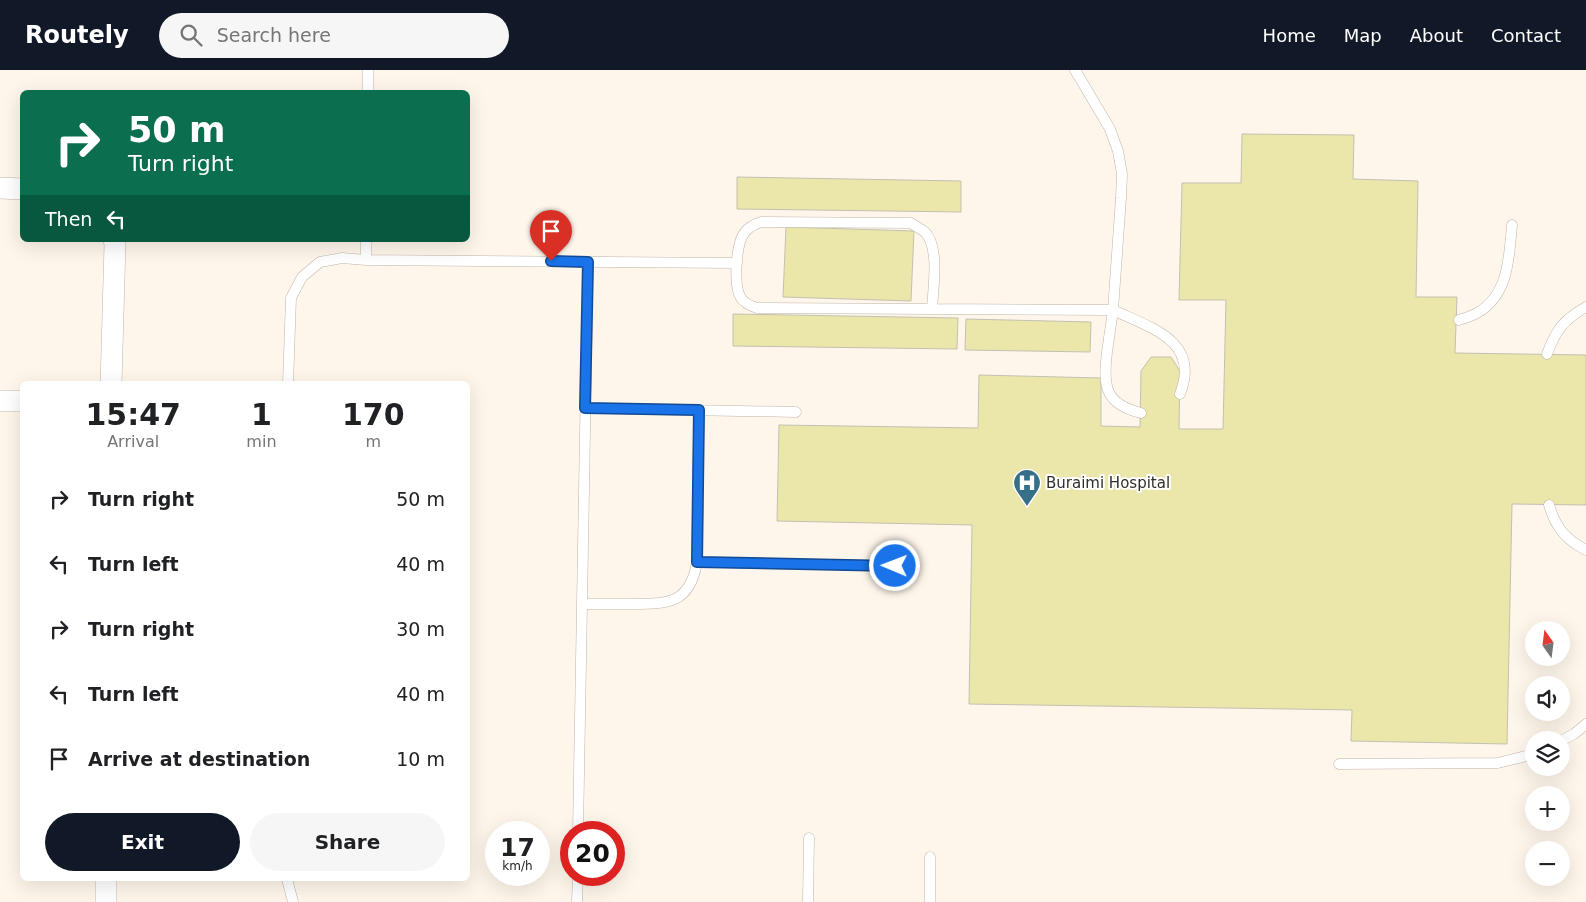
<!DOCTYPE html>
<meta charset="utf-8">
<style>
:root{--surface:#fff;--page:#f6f6f6;--text:#202124;--muted:#757577;--accent:#111827}
body{margin:0;font-family:"DejaVu Sans",sans-serif;background:var(--page);color:var(--text);height:100vh;display:flex;flex-direction:column;font-size:19px;white-space:nowrap}
*{box-sizing:border-box;margin:0}
p{font-size:16px;color:var(--muted)}
.icon{flex:none;width:28px;height:28px;fill:none;stroke:currentColor;stroke-width:2;stroke-linecap:round;stroke-linejoin:round}
.map{position:relative;flex:1;overflow:hidden}
.panel{position:absolute;left:20px;top:311px;width:450px;height:500px;display:flex;flex-direction:column;background:var(--surface);border-radius:8px;box-shadow:0 5px 20px #0002}
.panel>*{flex:none}
.guide{position:absolute;left:20px;top:20px;width:450px;height:152px;border-radius:8px;box-shadow:0 5px 20px #0002;background:#0b6e4f;color:#fff;overflow:hidden}
.needle{width:32px;rotate:346deg}
.fabs{position:absolute;left:1525px;top:551px;display:grid;gap:10px}
.fabs a{display:grid;place-items:center;width:45px;height:45px;border-radius:50%;background:var(--surface);box-shadow:0 5px 20px #0002;font-size:25px}
.speed{position:absolute;left:485px;top:751px;display:flex;gap:10px;font-size:25px;font-weight:700;text-align:center}
.speed>*{display:grid;place-content:center;width:65px;height:65px;border-radius:50%;background:var(--surface);box-shadow:0 5px 20px #0002;line-height:1}
.speed small{font-size:12px;font-weight:400}
.speed .limit{border:8px solid #d22;background:#fff;color:#111}
.pin{position:absolute;display:grid;place-items:center;width:42px;height:42px;color:#fff;margin:-51px -21px;border-radius:50% 50% 50% 0;rotate:-45deg;box-shadow:0 0 5px #0007}
.pin .icon{rotate:45deg}
.me{position:absolute;width:55px;margin:-28px;rotate:271deg;stroke-linejoin:round;filter:drop-shadow(0 0 4px #0008)}
.turn{display:flex;align-items:center;gap:18px;height:105px;padding:0 25px;font-size:22px}
.turn .icon{width:65px;height:65px;stroke-width:2.5}
.turn b{display:block;font-size:35px;line-height:42px}
.then{display:flex;align-items:center;height:48px;padding:0 25px;background:#0003;gap:10px;font-size:19px}
.eta{display:flex;justify-content:space-evenly;align-items:center;height:85px;text-align:center}
.eta b{font-size:30px;font-weight:800;line-height:35px}
.primary-button{display:flex;gap:10px;margin-top:auto;padding:10px 25px}
.primary-button a{flex:1;height:58px;border-radius:30px;background:var(--accent);color:#fff;font-size:20px;font-weight:800;line-height:58px;text-align:center}
.primary-button a+a{background:var(--page);color:var(--text)}
ul{padding:0;list-style:none}
li{display:flex;align-items:center;gap:15px;height:65px;padding:0 25px}
li div{flex:1}
li b{display:block;font-size:19px}
li em{font-style:normal}
header{display:flex;align-items:center;gap:30px;box-sizing:border-box;height:70px;padding:0 25px;background:var(--accent);color:#fff}
header strong{font-size:24px}
nav{display:flex;gap:28px;margin-inline-start:auto;font-size:18px}
.search{width:350px;height:45px;background:var(--page);display:flex;align-items:center;gap:12px;box-sizing:border-box;padding:0 18px;border-radius:28px;color:var(--muted);font-size:19px}
.map>svg:first-child{display:block}
</style>
<header>
<strong>Routely</strong>
<div class="search"><svg class="icon" aria-label="search" viewBox="0 0 24 24"><circle cx="10" cy="10" r="6"/><path d="M15 15l6 6"/></svg>Search here</div>
<nav><a>Home</a><a>Map</a><a>About</a><a>Contact</a></nav>
</header>
<div class="map">
<svg width="1586" height="832" viewBox="0 0 1586 832">
<rect width="100%" height="100%" fill="#fff6eb"/>
<path fill="#ebe6aa" stroke="#c2c1b1" d="M 1242,64 L 1354,65 L 1353,109 L 1418,111 L 1416,227 L 1457,227 L 1455,283 L 1586,285 L 1586,435 L 1512,434 L 1507,674 L 1351,671 L 1352,640 L 969,634 L 972,455 L 777,451 L 779,355 L 978,358 L 979,305 L 1101,308 L 1101,356 L 1140,357 L 1141,301 L 1151,287 L 1171,287 L 1180,301 L 1179,359 L 1223,359 L 1226,230 L 1179,230 L 1182,113 L 1241,113 Z
M 737,107 L 961,111 L 961,142 L 737,139 Z
M 786,157 L 914,161 L 911,231 L 783,227 Z
M 733,244 L 958,248 L 957,279 L 733,276 Z
M 966,249 L 1091,252 L 1090,282 L 965,280 Z"/>
<g fill="none" stroke-linecap="round" stroke-linejoin="round">
<defs>
<path id="lane" d="M 368,22 L 368,0
M 761,152 L 911,153 C 915,156 921,159 925,162 C 940,178 933,218 932,239 L 757,238 C 751,236 744,233 741,228 C 733,216 736,172 745,162 C 749,157 755,154 761,152 Z
M 366,190 L 366,170
M 932,239 L 1113,240 L 1121,128 L 1122,104 L 1118,81 L 1110,59 L 1075,0
M 1459,250 C 1465,248 1472,246 1477,243 C 1509,225 1509,187 1512,155
M 1547,284 C 1556,260 1563,250 1586,237
M 288,314 L 291,228 L 302,207 L 320,192 L 342,188 L 366,190 L 737,193
M 585,338 L 796,342
M 1141,343 C 1104,334 1103,315 1107,282 C 1109,268 1111,254 1113,240 C 1151,258 1201,271 1180,324
M 1549,435 C 1556,458 1565,469 1586,480
M 697,492 L 895,496
M 582,534 C 599,534 615,534 632,534 C 668,534 690,534 697,492 L 699,340
M 1561,671 L 1574,664 L 1586,654
M 1339,694 L 1498,693 L 1534,684
M 578,762 L 588,192
M 930,787 L 930,832
M 287,809 L 293,832
M 577,832 L 578,805
M 808,832 L 809,768"/>
<path id="street" d="M 0,118 L 22,119
M 111,314 L 115,174 L 114,170
M 0,331 L 22,331
M 106,832 L 106,809"/>
</defs>
<use href="#lane" stroke="#bfb4a8" stroke-width="11"/>
<use href="#street" stroke="#bfb4a8" stroke-width="22"/>
<use href="#lane" stroke="#fff" stroke-width="10"/>
<use href="#street" stroke="#fff" stroke-width="21"/>
</g>
<g fill="none" stroke-linecap="round" stroke-linejoin="round">
<defs>
<path id="route" d="M 551,191 L 588,192 L 585,338 L 699,340 L 697,492 L 895,496"/>
</defs>
<use href="#route" stroke="#114b97" stroke-width="12"/>
<use href="#route" stroke="#1a73e8" stroke-width="9"/>
</g>
<defs>
<symbol id="hospital-pin" viewBox="-11 -11 22 30"><path d="M0 17L-7.5 6A9.5 9.5 0 1 1 7.5 6Z" fill="#357088" stroke="#fff"/><path d="M-5-5h3v3.5h4V-5h3V5h-3V1.5h-4V5h-3Z" fill="#fff"/></symbol>
</defs>
<g fill-rule="evenodd">
<use href="#hospital-pin" x="1011" y="397" width="32" height="43"/>
</g>
<g text-anchor="middle" dominant-baseline="central" stroke-width="4" stroke-linejoin="round" paint-order="stroke">
<g font-size="15" fill="#312d28" stroke="#fff" text-anchor="start">
<text x="1046" y="413">Buraimi Hospital</text>
</g>
</g>
</svg>
<div class="fabs">
<a><svg class="needle" viewBox="-14 -14 28 28"><path d="M0-13l5 13h-10z" fill="#e53935"/><path d="M0 13l5-13h-10z" fill="#757577"/></svg></a>
<a><svg class="icon" aria-label="sound" viewBox="0 0 24 24"><path d="M4 9h4l5-4v14l-5-4H4zM17 9q2 3 0 6"/></svg></a>
<a><svg class="icon" aria-label="layers" viewBox="0 0 24 24"><path d="M12 4l9 5-9 5-9-5zM3 14l9 5 9-5"/></svg></a>
<a>+</a>
<a>−</a>
</div>
<div class="speed"><div>17<small>km/h</small></div><div class="limit">20</div></div>
<div class="pin" style="left:551px;top:191px;background:#d93025"><svg class="icon" aria-label="arrive" viewBox="0 0 24 24"><path d="M6 21V4h12l-3 4 3 4H6"/></svg></div>
<svg class="me" style="left:895px;top:496px" viewBox="-20 -20 40 40"><circle r="17" fill="#1a73e8" stroke="#fff" stroke-width="3"/><path d="M0-11L8 9 0 5-8 9z" fill="#fff"/></svg>
<div class="guide">
<div class="turn"><svg class="icon" aria-label="right" viewBox="0 0 24 24"><path d="M7 20v-9h11M14 6l5 5-5 5"/></svg><div><b>50 m</b>Turn right</div></div>
<div class="then">Then<svg class="icon" aria-label="left" viewBox="0 0 24 24"><path d="M17 20v-9H6M10 6l-5 5 5 5"/></svg></div>
</div>
<section class="panel">
<div class="eta">
<div><b>15:47</b><p>Arrival</p></div>
<div><b>1</b><p>min</p></div>
<div><b>170</b><p>m</p></div>
</div>
<ul>
<li><svg class="icon" aria-label="right" viewBox="0 0 24 24"><path d="M7 20v-9h11M14 6l5 5-5 5"/></svg><div><b>Turn right</b></div><em>50 m</em></li>
<li><svg class="icon" aria-label="left" viewBox="0 0 24 24"><path d="M17 20v-9H6M10 6l-5 5 5 5"/></svg><div><b>Turn left</b></div><em>40 m</em></li>
<li><svg class="icon" aria-label="right" viewBox="0 0 24 24"><path d="M7 20v-9h11M14 6l5 5-5 5"/></svg><div><b>Turn right</b></div><em>30 m</em></li>
<li><svg class="icon" aria-label="left" viewBox="0 0 24 24"><path d="M17 20v-9H6M10 6l-5 5 5 5"/></svg><div><b>Turn left</b></div><em>40 m</em></li>
<li><svg class="icon" aria-label="arrive" viewBox="0 0 24 24"><path d="M6 21V4h12l-3 4 3 4H6"/></svg><div><b>Arrive at destination</b></div><em>10 m</em></li>
</ul>
<div class="primary-button"><a>Exit</a><a>Share</a></div>
</section>
</div>
